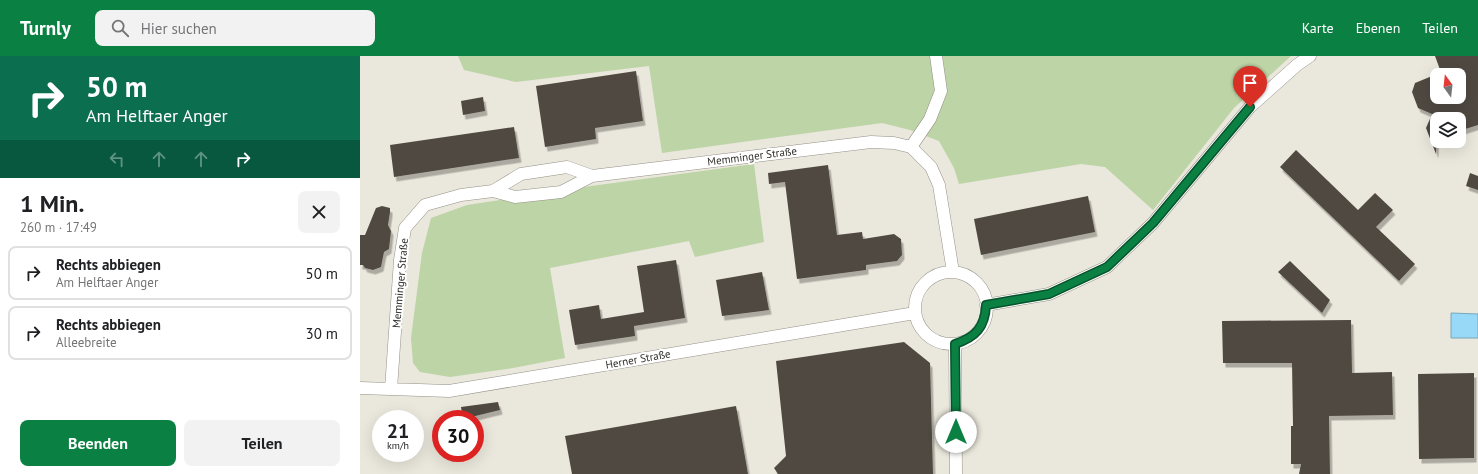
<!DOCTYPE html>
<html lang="de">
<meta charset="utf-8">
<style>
:root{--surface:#fff;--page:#f2f2f2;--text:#202124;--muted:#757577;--line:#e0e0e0;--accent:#0b8043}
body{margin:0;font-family:"PT Sans",sans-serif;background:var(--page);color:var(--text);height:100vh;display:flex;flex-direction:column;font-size:15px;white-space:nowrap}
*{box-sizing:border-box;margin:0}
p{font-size:13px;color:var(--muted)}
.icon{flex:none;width:22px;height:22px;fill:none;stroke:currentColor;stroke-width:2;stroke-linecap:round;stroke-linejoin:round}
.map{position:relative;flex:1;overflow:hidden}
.panel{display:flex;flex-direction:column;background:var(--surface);width:360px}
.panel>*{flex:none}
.guide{background:#0b6e4f;color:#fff;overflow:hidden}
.needle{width:26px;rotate:345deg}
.tools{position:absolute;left:1070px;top:12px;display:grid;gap:8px}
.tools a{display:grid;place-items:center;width:36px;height:36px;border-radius:8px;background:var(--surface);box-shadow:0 4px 16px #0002;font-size:20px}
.speed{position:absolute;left:12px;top:354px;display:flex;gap:8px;font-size:20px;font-weight:700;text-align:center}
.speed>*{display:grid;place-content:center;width:52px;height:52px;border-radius:50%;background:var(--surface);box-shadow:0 4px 16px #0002;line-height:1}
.speed small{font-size:10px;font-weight:400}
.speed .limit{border:6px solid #d22;background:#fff;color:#111}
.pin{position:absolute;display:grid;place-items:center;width:34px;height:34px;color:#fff;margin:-41px -17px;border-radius:50% 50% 50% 0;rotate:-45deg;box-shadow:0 0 4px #0007}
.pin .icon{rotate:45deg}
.me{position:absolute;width:44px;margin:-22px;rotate:0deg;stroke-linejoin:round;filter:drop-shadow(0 0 3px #0008)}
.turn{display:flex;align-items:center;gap:14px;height:84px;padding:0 20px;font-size:18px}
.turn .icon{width:52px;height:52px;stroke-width:2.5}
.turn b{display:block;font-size:28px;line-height:34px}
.lanes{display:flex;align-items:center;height:38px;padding:0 20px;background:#0003;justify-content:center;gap:20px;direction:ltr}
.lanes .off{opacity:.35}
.round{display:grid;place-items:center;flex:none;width:42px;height:42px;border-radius:8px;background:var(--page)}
.overview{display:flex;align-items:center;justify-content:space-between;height:68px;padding:0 20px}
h1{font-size:24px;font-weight:700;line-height:30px}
.action{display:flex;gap:8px;margin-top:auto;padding:8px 20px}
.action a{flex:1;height:46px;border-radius:8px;background:var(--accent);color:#fff;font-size:16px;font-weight:700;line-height:46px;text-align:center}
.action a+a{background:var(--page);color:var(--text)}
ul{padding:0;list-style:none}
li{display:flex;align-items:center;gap:12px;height:54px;margin:0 8px 6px;padding:0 12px;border:2px solid var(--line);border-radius:8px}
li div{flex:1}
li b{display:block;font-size:15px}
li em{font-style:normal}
header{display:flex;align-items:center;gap:24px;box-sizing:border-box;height:56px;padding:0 20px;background:var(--accent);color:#fff}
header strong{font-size:19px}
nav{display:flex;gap:22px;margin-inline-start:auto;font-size:14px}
.search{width:280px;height:36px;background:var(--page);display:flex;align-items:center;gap:10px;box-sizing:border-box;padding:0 14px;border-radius:8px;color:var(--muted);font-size:15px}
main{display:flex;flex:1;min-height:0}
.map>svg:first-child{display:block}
</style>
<header>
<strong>Turnly</strong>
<div class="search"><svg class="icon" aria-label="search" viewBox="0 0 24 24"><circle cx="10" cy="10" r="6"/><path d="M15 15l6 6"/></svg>Hier suchen</div>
<nav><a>Karte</a><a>Ebenen</a><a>Teilen</a></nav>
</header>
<main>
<section class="panel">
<div class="guide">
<div class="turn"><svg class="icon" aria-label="right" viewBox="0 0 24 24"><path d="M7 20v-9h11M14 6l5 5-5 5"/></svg><div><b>50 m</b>Am Helftaer Anger</div></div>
<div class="lanes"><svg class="icon off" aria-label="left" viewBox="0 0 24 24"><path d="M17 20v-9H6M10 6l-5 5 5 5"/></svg><svg class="icon off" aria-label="ahead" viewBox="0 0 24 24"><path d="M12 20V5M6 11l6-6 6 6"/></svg><svg class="icon off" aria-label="ahead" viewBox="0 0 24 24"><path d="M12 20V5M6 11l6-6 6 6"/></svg><svg class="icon" aria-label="right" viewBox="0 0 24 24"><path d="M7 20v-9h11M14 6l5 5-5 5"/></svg></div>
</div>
<div class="overview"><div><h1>1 Min.</h1><p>260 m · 17:49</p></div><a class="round"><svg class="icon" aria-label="close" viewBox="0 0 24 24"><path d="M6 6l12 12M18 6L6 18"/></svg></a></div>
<ul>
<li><svg class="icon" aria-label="right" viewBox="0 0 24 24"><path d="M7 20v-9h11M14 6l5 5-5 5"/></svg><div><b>Rechts abbiegen</b><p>Am Helftaer Anger</p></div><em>50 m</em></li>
<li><svg class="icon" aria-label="right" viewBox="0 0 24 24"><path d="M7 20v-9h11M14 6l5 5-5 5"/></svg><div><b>Rechts abbiegen</b><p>Alleebreite</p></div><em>30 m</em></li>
</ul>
<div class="action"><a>Beenden</a><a>Teilen</a></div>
</section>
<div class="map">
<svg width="1118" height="418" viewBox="0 0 1118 418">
<defs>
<filter id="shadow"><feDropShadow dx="2.5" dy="4.5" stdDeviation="0" flood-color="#0004"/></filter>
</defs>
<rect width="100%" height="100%" fill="#eae7dc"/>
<path fill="#bdd4a6" d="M 98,0 L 931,0 L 874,52 L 793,154 L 745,111 L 721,108 L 599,128 L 594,112 L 579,85 L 550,74 L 522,67 L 302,97 L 289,10 L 156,26 L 104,14 Z
M 394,108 L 404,186 L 335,201 L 329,185 L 190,212 L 205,302 L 153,312 L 90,321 L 60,316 L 53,307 L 51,282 L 62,197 L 71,162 L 107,149 L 231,130 Z"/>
<path fill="#97d9f7" stroke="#78a6ba" d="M 1091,257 L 1118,258 L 1118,282 L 1091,282 Z"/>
<path fill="#504a42" filter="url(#shadow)" d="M 1075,0 L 1118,0 L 1118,69 L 1099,75 L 1099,63 L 1077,63 L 1076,98 L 1066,72 L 1072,58 L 1058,52 L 1052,36 L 1055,27 L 1077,18 L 1077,41 L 1099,41 L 1099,19 L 1082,19 Z
M 276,15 L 283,65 L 235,72 L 236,83 L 185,91 L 176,30 Z
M 123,41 L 125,55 L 103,59 L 101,45 Z
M 154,71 L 159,102 L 34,121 L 30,89 Z
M 936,94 L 998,154 L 1015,137 L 1033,154 L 1016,171 L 1055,208 L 1039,225 L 920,111 Z
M 468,109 L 477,179 L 502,176 L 503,183 L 534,178 L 541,183 L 542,199 L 537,205 L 506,209 L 506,214 L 437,223 L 425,126 L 409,128 L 408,117 Z
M 1110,117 L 1118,120 L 1118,134 L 1106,130 Z
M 728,140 L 735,176 L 621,199 L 614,163 Z
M 22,150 L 30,152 L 30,156 L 28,169 L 31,175 L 29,193 L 24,196 L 21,211 L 13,214 L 5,212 L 3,209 L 0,209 L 0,179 L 5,179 L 16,152 Z
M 316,204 L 325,262 L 274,270 L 275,280 L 215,289 L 209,254 L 239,249 L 241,263 L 284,256 L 277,210 Z
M 930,205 L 970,244 L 962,257 L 918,216 Z
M 402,216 L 409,254 L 362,260 L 356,224 Z
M 991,264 L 992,317 L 1032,316 L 1033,359 L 969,360 L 970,418 L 939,418 L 941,408 L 931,408 L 931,370 L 933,370 L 932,307 L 863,307 L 862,265 Z
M 544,286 L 570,307 L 573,418 L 418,418 L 414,412 L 426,400 L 416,305 Z
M 1114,317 L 1114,402 L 1059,403 L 1058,318 Z
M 138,346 L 140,354 L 103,363 L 101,351 Z
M 376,350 L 388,418 L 212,418 L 205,380 Z"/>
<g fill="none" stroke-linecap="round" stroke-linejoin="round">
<defs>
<path id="street" d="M 551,91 L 570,63 L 581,35 L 576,0
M 133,135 L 161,118 L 207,111 L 232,120
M555 252a36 36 0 1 1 72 0a36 36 0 1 1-72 0Z
M 626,249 L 689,238 L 747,211 L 793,167 L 890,51 L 937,9 L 950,0
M 595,288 L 596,418
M 0,332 L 89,335 L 555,257
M 31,333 L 40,204 L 45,172 L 65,149 L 101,139 L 133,135 L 155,141 L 201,136 L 232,120 L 511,86 L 534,87 L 551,91 L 571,111 L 579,129 L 593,216"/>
</defs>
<use href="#street" stroke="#949187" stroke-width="13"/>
<use href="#street" stroke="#fff" stroke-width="12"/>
</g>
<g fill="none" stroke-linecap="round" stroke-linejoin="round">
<defs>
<path id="route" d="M 596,376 L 595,288 C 616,281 625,271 626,249 L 689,238 L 747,211 L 793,167 L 890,51"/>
</defs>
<use href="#route" stroke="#07532c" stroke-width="10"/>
<use href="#route" stroke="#0b8043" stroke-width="7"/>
</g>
<g text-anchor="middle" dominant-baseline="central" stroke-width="4" stroke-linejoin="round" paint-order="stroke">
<g font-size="11" fill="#2f2e2a" stroke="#fff">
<text transform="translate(392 100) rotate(-7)">Memminger Straße</text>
<text transform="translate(40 227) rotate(-85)">Memminger Straße</text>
<text transform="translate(278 303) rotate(-10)">Herner Straße</text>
</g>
</g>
</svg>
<div class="tools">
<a><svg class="needle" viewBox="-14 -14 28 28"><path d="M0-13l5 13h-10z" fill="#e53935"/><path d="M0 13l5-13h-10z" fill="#757577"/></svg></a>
<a><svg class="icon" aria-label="layers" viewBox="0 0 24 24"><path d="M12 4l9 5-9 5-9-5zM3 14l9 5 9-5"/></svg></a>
</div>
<div class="speed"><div>21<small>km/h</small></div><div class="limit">30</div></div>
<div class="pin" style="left:890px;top:51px;background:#d93025"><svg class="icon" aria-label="arrive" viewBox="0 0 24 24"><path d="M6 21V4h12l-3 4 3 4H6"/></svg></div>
<svg class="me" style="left:596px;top:376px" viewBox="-20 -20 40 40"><circle r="19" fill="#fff"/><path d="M0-13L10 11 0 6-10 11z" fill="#0b8043"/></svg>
</div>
</main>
